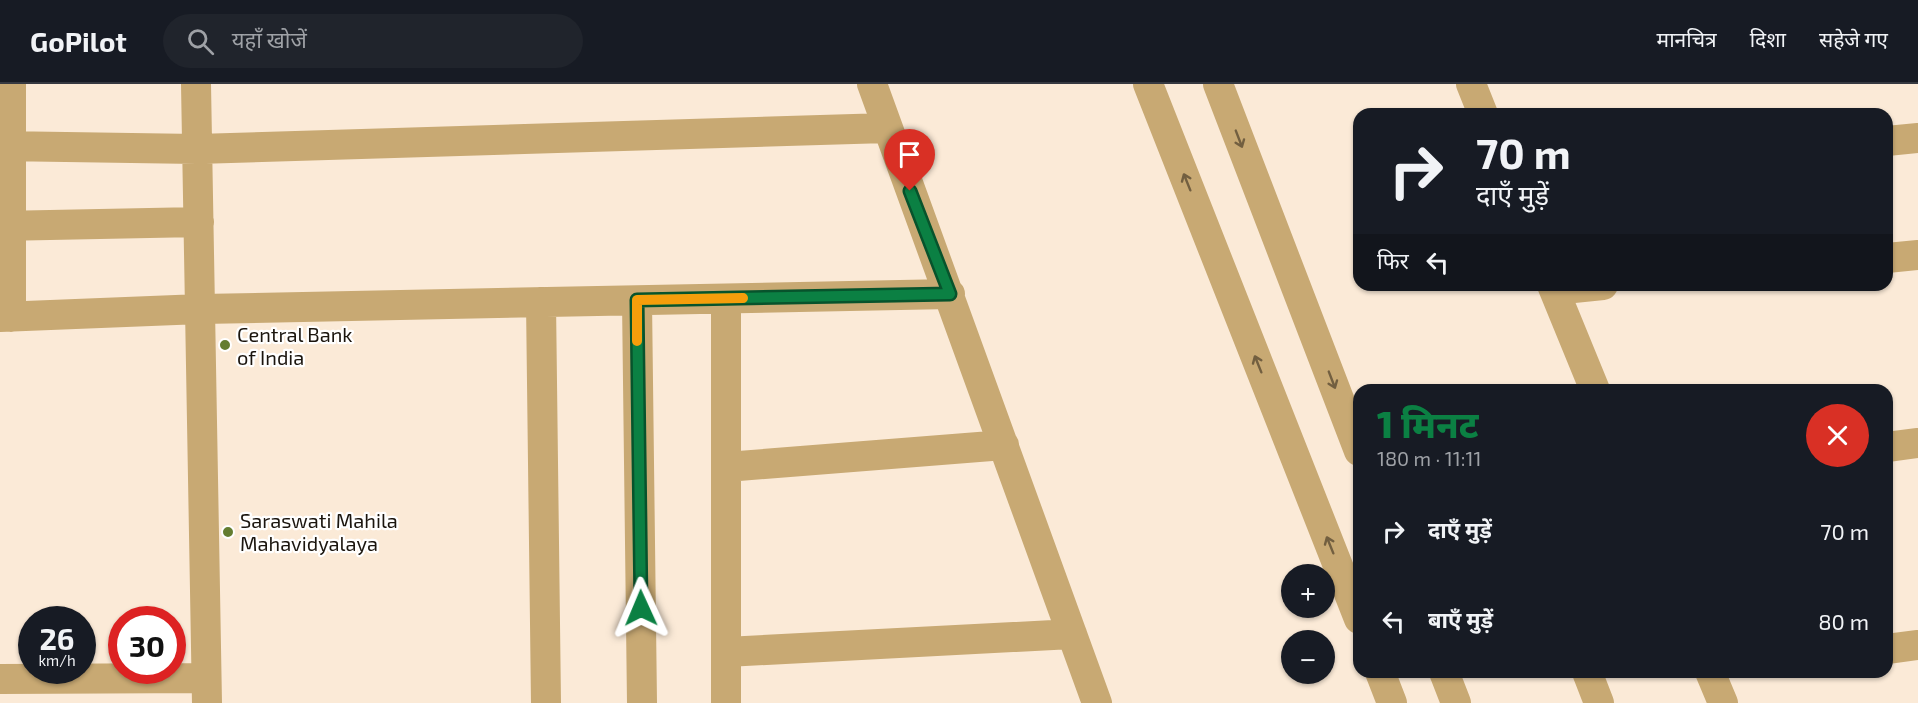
<!DOCTYPE html>
<html lang="hi">
<meta charset="utf-8">
<style>
:root{--surface:#171b24;--page:#20242c;--text:#f1f3f6;--muted:#9ea1a6;--line:#363941;--accent:#0b8043}
body{margin:0;font-family:"Exo 2","Noto Sans Devanagari",sans-serif;background:var(--page);color:var(--text);height:100vh;display:flex;flex-direction:column;font-size:22px;white-space:nowrap}
*{box-sizing:border-box;margin:0}
p{font-size:20px;color:var(--muted)}
.icon{flex:none;width:33px;height:33px;fill:none;stroke:currentColor;stroke-width:2;stroke-linecap:round;stroke-linejoin:round}
.map{position:relative;flex:1;overflow:hidden}
.details{position:absolute;left:1353px;top:300px;width:540px;height:294px;display:flex;flex-direction:column;background:var(--surface);border-radius:18px;box-shadow:0 2px 4px #0004}
.details>*{flex:none}
.banner{position:absolute;left:1353px;top:24px;width:540px;height:183px;border-radius:18px;box-shadow:0 2px 4px #0004;background:#171b24;color:var(--text);overflow:hidden}
.tools{position:absolute;left:1281px;top:480px;display:grid;gap:12px}
.tools a{display:grid;place-items:center;width:54px;height:54px;border-radius:50%;background:var(--surface);box-shadow:0 2px 4px #0004;font-size:30px}
.speed{position:absolute;left:18px;top:522px;display:flex;gap:12px;font-size:30px;font-weight:700;text-align:center}
.speed>*{display:grid;place-content:center;width:78px;height:78px;border-radius:50%;background:var(--surface);box-shadow:0 2px 4px #0004;line-height:1}
.speed small{font-size:15px;font-weight:400}
.speed .limit{border:9px solid #d22;background:#fff;color:#111}
.pin{position:absolute;display:grid;place-items:center;width:51px;height:51px;color:#fff;margin:-62px -26px;border-radius:50% 50% 50% 0;rotate:-45deg;box-shadow:0 0 6px #0007}
.pin .icon{rotate:45deg}
.me{position:absolute;width:66px;margin:-33px;rotate:359deg;stroke-linejoin:round;filter:drop-shadow(0 0 4px #0008)}
.turn{display:flex;align-items:center;gap:21px;height:126px;padding:0 24px;font-size:27px}
.turn .icon{width:78px;height:78px;stroke-width:2.5}
.turn b{display:block;font-size:42px;line-height:51px}
.then{display:flex;align-items:center;height:57px;padding:0 24px;background:#0003;gap:12px;font-size:22px}
.round{display:grid;place-items:center;flex:none;width:63px;height:63px;border-radius:32px;background:var(--page)}
.head{display:flex;align-items:center;justify-content:space-between;height:102px;padding:0 24px}
h1{font-size:36px;font-weight:800;line-height:45px;color:var(--accent)}
ul{padding:0;list-style:none}
li{display:flex;align-items:center;gap:18px;height:90px;padding:0 24px}
li div{flex:1}
li b{display:block;font-size:22px}
li em{font-style:normal}
header{display:flex;align-items:center;gap:36px;box-sizing:border-box;height:84px;padding:0 30px;background:var(--surface);border-bottom:2px solid var(--line)}
header strong{font-size:28px}
nav{display:flex;gap:33px;margin-inline-start:auto;font-size:21px}
.search{width:420px;height:54px;background:var(--page);display:flex;align-items:center;gap:15px;box-sizing:border-box;padding:0 21px;border-radius:33px;color:var(--muted);font-size:22px}
.map>svg:first-child{display:block}
</style>
<header>
<strong>GoPilot</strong>
<div class="search"><svg class="icon" aria-label="search" viewBox="0 0 24 24"><circle cx="10" cy="10" r="6"/><path d="M15 15l6 6"/></svg>यहाँ खोजें</div>
<nav><a>मानचित्र</a><a>दिशा</a><a>सहेजे गए</a></nav>
</header>
<div class="map">
<svg width="1918" height="619" viewBox="0 0 1918 619">
<rect width="100%" height="100%" fill="#fbead7"/>
<g fill="none" stroke-linecap="round" stroke-linejoin="round">
<path stroke="#c8a973" stroke-width="30" d="M 11,0 L 11,233
M 196,0 L 207,619
M 872,0 L 1097,619
M 1148,0 L 1359,535
M 1218,0 L 1359,367
M 1471,0 L 1483,30
M 1887,57 L 1918,54
M 0,62 L 197,65 L 887,44
M 0,142 L 199,138
M 1887,174 L 1918,171
M 1552,201 L 1595,306
M 1554,206 L 1603,201
M 726,215 L 726,619
M 637,217 L 642,619
M 541,218 L 546,619
M 0,233 L 201,225 L 950,210
M 1887,363 L 1918,359
M 726,383 L 1004,361
M 1887,565 L 1918,561
M 726,568 L 1072,550
M 1380,588 L 1392,619
M 1444,588 L 1456,619
M 1587,588 L 1599,619
M 1710,588 L 1723,619
M 0,595 L 206,594"/>
</g>
<defs><path id="oneway-shaft" d="M-6 0H5M1.5-3L5.5 0L1.5 3" fill="none" stroke-width="1.6" stroke-linecap="round" stroke-linejoin="round" transform="scale(1.5)"/></defs>
<g stroke="#725f40">
<use href="#oneway-shaft" transform="translate(1239 55) rotate(69)"/>
<use href="#oneway-shaft" transform="translate(1187 98) rotate(-112)"/>
<use href="#oneway-shaft" transform="translate(1258 280) rotate(-112)"/>
<use href="#oneway-shaft" transform="translate(1332 296) rotate(69)"/>
<use href="#oneway-shaft" transform="translate(1330 461) rotate(-112)"/>
</g>
<g fill="none" stroke-linecap="round" stroke-linejoin="round">
<defs>
<path id="route" d="M 641,524 L 637,216 L 950,210 L 910,107"/>
</defs>
<use href="#route" stroke="#07532c" stroke-width="15"/>
<use href="#route" stroke="#0b8043" stroke-width="10"/>
<path stroke="#f59e0b" stroke-width="10" d="M 637,257 L 637,216 L 743,214"/>
</g>
<g fill="#647d30" stroke="#fff" stroke-width="2">
<circle cx="225" cy="261" r="6"/>
<circle cx="228" cy="448" r="6"/>
</g>
<g text-anchor="middle" dominant-baseline="central" stroke-width="4.5" stroke-linejoin="round" paint-order="stroke">
<g font-size="20" fill="#1b150e" stroke="#fff" text-anchor="start">
<text x="237" y="250">Central Bank<tspan x="237" dy="23">of India</tspan></text>
<text x="240" y="436">Saraswati Mahila<tspan x="240" dy="23">Mahavidyalaya</tspan></text>
</g>
</g>
</svg>
<div class="tools">
<a>+</a>
<a>−</a>
</div>
<div class="speed"><div>26<small>km/h</small></div><div class="limit">30</div></div>
<div class="pin" style="left:910px;top:107px;background:#d93025"><svg class="icon" aria-label="arrive" viewBox="0 0 24 24"><path d="M6 21V4h12l-3 4 3 4H6"/></svg></div>
<svg class="me" style="left:641px;top:524px" viewBox="-20 -20 40 40"><path d="M0-17L14 15 0 8-14 15z" fill="#0b8043" stroke="#fff" stroke-width="4"/></svg>
<div class="banner">
<div class="turn"><svg class="icon" aria-label="right" viewBox="0 0 24 24"><path d="M7 20v-9h11M14 6l5 5-5 5"/></svg><div><b>70 m</b>दाएँ मुड़ें</div></div>
<div class="then">फिर<svg class="icon" aria-label="left" viewBox="0 0 24 24"><path d="M17 20v-9H6M10 6l-5 5 5 5"/></svg></div>
</div>
<section class="details">
<div class="head"><div><h1>1 मिनट</h1><p>180 m · 11:11</p></div><a class="round" style="background:#d93025;color:#fff"><svg class="icon" aria-label="close" viewBox="0 0 24 24"><path d="M6 6l12 12M18 6L6 18"/></svg></a></div>
<ul>
<li><svg class="icon" aria-label="right" viewBox="0 0 24 24"><path d="M7 20v-9h11M14 6l5 5-5 5"/></svg><div><b>दाएँ मुड़ें</b></div><em>70 m</em></li>
<li><svg class="icon" aria-label="left" viewBox="0 0 24 24"><path d="M17 20v-9H6M10 6l-5 5 5 5"/></svg><div><b>बाएँ मुड़ें</b></div><em>80 m</em></li>
</ul>
</section>
</div>
